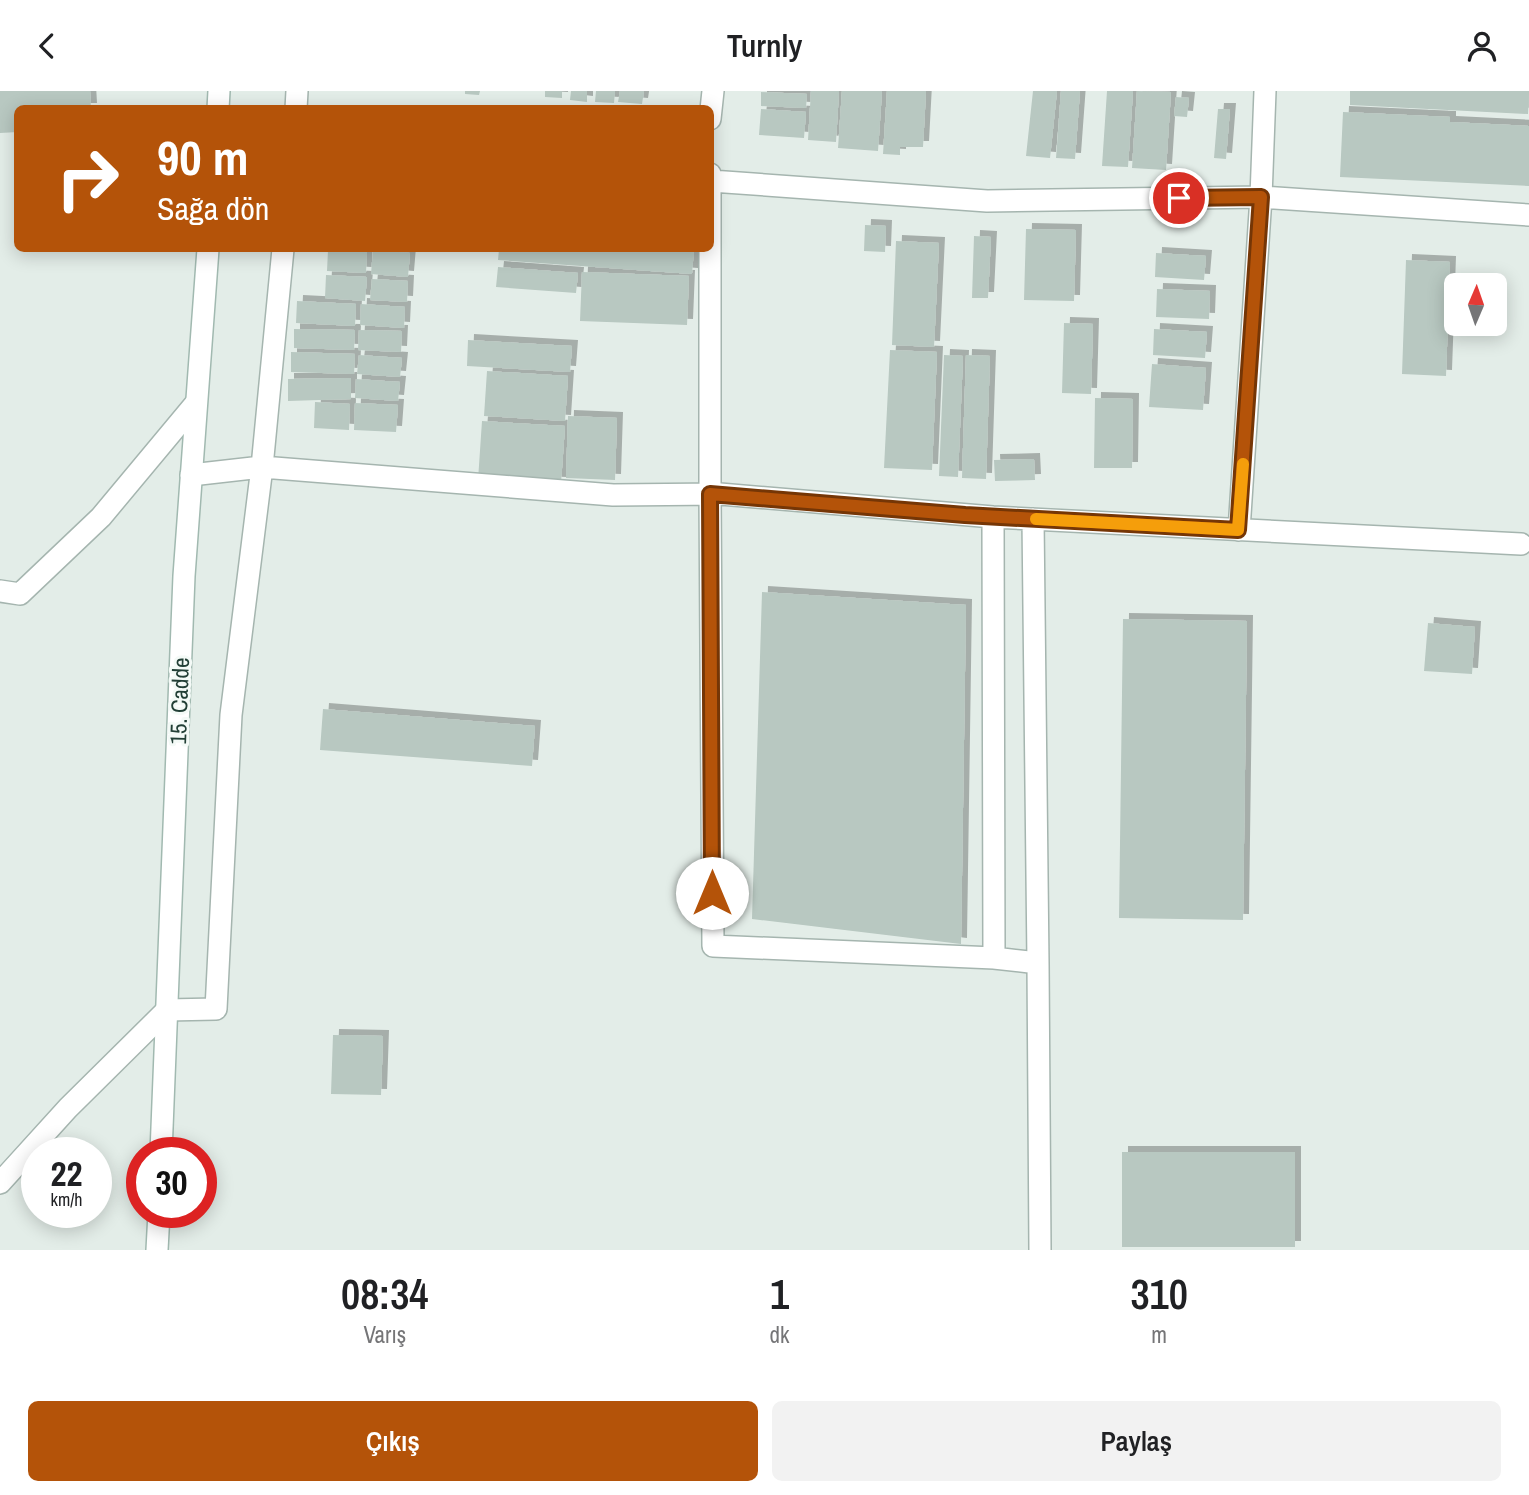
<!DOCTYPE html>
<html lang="tr">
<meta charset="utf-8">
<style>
:root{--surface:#fff;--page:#f2f2f2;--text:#202124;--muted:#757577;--accent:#b45309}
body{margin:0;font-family:"Archivo Narrow",sans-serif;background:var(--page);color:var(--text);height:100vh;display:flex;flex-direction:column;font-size:26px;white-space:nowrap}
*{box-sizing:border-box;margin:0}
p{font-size:23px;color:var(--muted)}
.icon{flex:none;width:38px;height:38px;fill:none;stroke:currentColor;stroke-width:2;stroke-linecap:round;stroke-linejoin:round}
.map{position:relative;height:1159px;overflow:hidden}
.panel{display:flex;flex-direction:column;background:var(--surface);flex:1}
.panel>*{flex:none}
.guide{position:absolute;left:14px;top:14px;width:700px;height:147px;border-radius:10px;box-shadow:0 4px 18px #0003;background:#b45309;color:#fff;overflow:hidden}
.needle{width:46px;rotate:2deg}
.tools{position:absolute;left:1444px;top:182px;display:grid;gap:14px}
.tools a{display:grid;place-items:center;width:63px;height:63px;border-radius:10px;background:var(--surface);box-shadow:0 4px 18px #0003;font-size:35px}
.speed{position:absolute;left:21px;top:1046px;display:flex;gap:14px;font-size:35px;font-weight:700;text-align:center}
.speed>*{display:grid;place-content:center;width:91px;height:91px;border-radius:50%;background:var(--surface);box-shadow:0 4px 18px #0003;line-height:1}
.speed small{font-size:18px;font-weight:400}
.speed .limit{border:10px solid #d22;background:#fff;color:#111}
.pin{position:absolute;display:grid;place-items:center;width:60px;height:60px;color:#fff;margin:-30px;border:4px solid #fff;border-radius:50%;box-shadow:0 2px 7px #0007}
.me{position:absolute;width:77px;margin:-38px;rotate:0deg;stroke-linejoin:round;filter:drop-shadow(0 0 5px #0008)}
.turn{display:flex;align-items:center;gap:24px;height:147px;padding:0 28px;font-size:32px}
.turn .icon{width:91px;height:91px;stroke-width:2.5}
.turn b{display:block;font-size:49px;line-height:60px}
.eta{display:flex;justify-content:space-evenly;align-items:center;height:119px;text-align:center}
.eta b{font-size:42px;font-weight:600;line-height:49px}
.cta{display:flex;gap:14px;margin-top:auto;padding:14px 28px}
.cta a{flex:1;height:80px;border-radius:10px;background:var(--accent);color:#fff;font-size:28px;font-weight:600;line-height:80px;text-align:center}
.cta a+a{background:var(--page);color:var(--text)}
header{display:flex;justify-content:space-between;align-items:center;height:91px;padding:0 28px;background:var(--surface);font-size:32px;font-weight:600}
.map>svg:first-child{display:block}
</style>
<header><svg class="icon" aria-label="back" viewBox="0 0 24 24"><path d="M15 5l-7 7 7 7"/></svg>Turnly<svg class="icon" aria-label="person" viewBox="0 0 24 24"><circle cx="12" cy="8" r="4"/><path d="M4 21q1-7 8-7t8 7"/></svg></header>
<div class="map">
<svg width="1529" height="1159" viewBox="0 0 1529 1159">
<defs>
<filter id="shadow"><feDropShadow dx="6" dy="-6" stdDeviation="0" flood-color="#0004"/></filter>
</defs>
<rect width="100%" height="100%" fill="#e3ede8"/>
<path fill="#b8c8c1" filter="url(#shadow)" d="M 0,0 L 90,0 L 91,18 L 18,18 L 18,41 L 0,42 Z
M 465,0 L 480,0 L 479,4 L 465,3 Z
M 545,0 L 562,0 L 562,7 L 545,6 Z
M 571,0 L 587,0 L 587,11 L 570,9 Z
M 596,0 L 615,0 L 614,12 L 595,11 Z
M 620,0 L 644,0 L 642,13 L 618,11 Z
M 811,0 L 839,0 L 836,51 L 808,49 Z
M 842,0 L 882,0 L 878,60 L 838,57 Z
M 887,0 L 926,0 L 923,56 L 900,56 L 900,64 L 883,63 Z
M 1033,0 L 1057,0 L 1050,67 L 1026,65 Z
M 1061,0 L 1080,0 L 1075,68 L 1056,67 Z
M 1107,0 L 1133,0 L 1128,76 L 1102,75 Z
M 1137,0 L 1171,1 L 1166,79 L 1132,77 Z
M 1350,0 L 1529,0 L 1528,23 L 1350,14 Z
M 761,1 L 807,3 L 806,17 L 761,15 Z
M 1176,6 L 1189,7 L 1187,26 L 1174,25 Z
M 761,18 L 806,21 L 804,47 L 759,44 Z
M 1218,18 L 1230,18 L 1226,68 L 1214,67 Z
M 1343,21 L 1450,26 L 1450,31 L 1529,35 L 1529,95 L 1340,86 Z
M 865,134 L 886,135 L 885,161 L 864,160 Z
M 1026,138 L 1076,139 L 1074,210 L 1024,209 Z
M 974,145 L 991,146 L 988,207 L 972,207 Z
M 896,150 L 939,152 L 934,256 L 892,254 Z
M 499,158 L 694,158 L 692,183 L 498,169 Z
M 328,159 L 367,160 L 366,182 L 327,180 Z
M 373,159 L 410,162 L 408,186 L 371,183 Z
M 1156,162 L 1206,165 L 1204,189 L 1155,186 Z
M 1406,169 L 1450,171 L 1446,285 L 1402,283 Z
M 498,176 L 578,182 L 576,202 L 496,196 Z
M 582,181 L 689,185 L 687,234 L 580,230 Z
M 326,184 L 367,186 L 365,210 L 325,207 Z
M 372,188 L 408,190 L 407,211 L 370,209 Z
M 1157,198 L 1210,200 L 1209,228 L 1156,226 Z
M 297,210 L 356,213 L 355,235 L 296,232 Z
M 361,213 L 405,216 L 404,237 L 360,234 Z
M 1064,232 L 1093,233 L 1091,303 L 1062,302 Z
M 294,238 L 355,239 L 354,259 L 294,257 Z
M 1154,238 L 1207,241 L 1205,267 L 1153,264 Z
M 359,239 L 402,240 L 401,261 L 358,259 Z
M 468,249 L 572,255 L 570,281 L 467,275 Z
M 890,259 L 937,261 L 932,379 L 884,377 Z
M 291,261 L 355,263 L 354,283 L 291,281 Z
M 359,264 L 402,267 L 400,286 L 357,283 Z
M 944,264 L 963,265 L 958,386 L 939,385 Z
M 966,264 L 990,265 L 986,388 L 962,387 Z
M 1152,273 L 1206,277 L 1203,319 L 1149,316 Z
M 487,280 L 568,285 L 565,330 L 484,325 Z
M 351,287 L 351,308 L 288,310 L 288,288 Z
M 356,288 L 400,291 L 398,310 L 355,307 Z
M 1095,307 L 1133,308 L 1132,377 L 1094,377 Z
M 315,311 L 350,313 L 349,339 L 314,337 Z
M 355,312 L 398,314 L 396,341 L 354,339 Z
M 568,325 L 617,327 L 615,389 L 566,387 Z
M 482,330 L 565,335 L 561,392 L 478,389 Z
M 1034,368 L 1035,389 L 995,390 L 994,369 Z
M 762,501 L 966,514 L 961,853 L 752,828 Z
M 1123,528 L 1247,530 L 1243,829 L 1119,827 Z
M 1428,532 L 1475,536 L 1472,583 L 1424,580 Z
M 323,618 L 535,635 L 532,675 L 320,659 Z
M 333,944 L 383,945 L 381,1004 L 331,1003 Z
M 1122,1061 L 1295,1061 L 1295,1156 L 1122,1156 Z"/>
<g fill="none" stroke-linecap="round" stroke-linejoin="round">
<defs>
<path id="street" d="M 296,18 L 297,0
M 710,28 L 713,0
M 710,83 L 710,403 L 713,855 L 994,867 L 993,426
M 711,90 L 987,110 L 1261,106 L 1529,124
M 191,384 L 262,376 L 613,404 L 720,403 L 993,426 L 1521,453
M 1033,428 L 1038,872
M 1239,439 L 1261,106 L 1265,0
M 0,500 L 20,503 L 101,426 L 196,312
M 994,867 L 1038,872 L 1040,1159
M 0,1092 L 68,1017 L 167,919 L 216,918 L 231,624 L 262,376 L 283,158"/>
<path id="secondary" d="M 218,18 L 219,0
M 161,1062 L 184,485 L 208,158
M 157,1159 L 159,1122"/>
</defs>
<use href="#street" stroke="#a5b5af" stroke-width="24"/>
<use href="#secondary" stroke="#a1b9b0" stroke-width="24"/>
<use href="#street" stroke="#fff" stroke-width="21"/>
<use href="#secondary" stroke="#fff" stroke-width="21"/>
</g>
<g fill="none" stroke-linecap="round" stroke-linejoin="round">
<defs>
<path id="route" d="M 712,802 L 710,403 L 965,424 L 1238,439 L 1261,106 L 1179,107"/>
</defs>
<use href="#route" stroke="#753606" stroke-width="18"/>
<use href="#route" stroke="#b45309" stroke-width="12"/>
<path stroke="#f59e0b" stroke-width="12" d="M 1036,428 L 1238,439 L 1243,373"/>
</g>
<g text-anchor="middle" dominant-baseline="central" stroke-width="6" stroke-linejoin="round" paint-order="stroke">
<g font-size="23" fill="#223f36" stroke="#f4faf7">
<text transform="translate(179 610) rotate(-88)">15. Cadde</text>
</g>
</g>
</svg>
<div class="tools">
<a><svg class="needle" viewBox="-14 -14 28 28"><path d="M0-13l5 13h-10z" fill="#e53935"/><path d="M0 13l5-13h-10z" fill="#757577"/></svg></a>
</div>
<div class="speed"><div>22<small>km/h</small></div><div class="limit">30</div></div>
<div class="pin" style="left:1179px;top:107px;background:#d93025"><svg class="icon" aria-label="arrive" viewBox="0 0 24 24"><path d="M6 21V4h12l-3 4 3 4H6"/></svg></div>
<svg class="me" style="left:712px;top:802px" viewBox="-20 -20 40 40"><circle r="19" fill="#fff"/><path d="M0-13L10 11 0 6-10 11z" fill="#b45309"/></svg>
<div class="guide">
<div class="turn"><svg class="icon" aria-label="right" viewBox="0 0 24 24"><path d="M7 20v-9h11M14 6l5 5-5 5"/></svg><div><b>90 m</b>Sağa dön</div></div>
</div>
</div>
<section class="panel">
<div class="eta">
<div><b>08:34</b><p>Varış</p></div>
<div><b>1</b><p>dk</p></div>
<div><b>310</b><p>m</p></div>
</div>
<div class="cta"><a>Çıkış</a><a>Paylaş</a></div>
</section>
